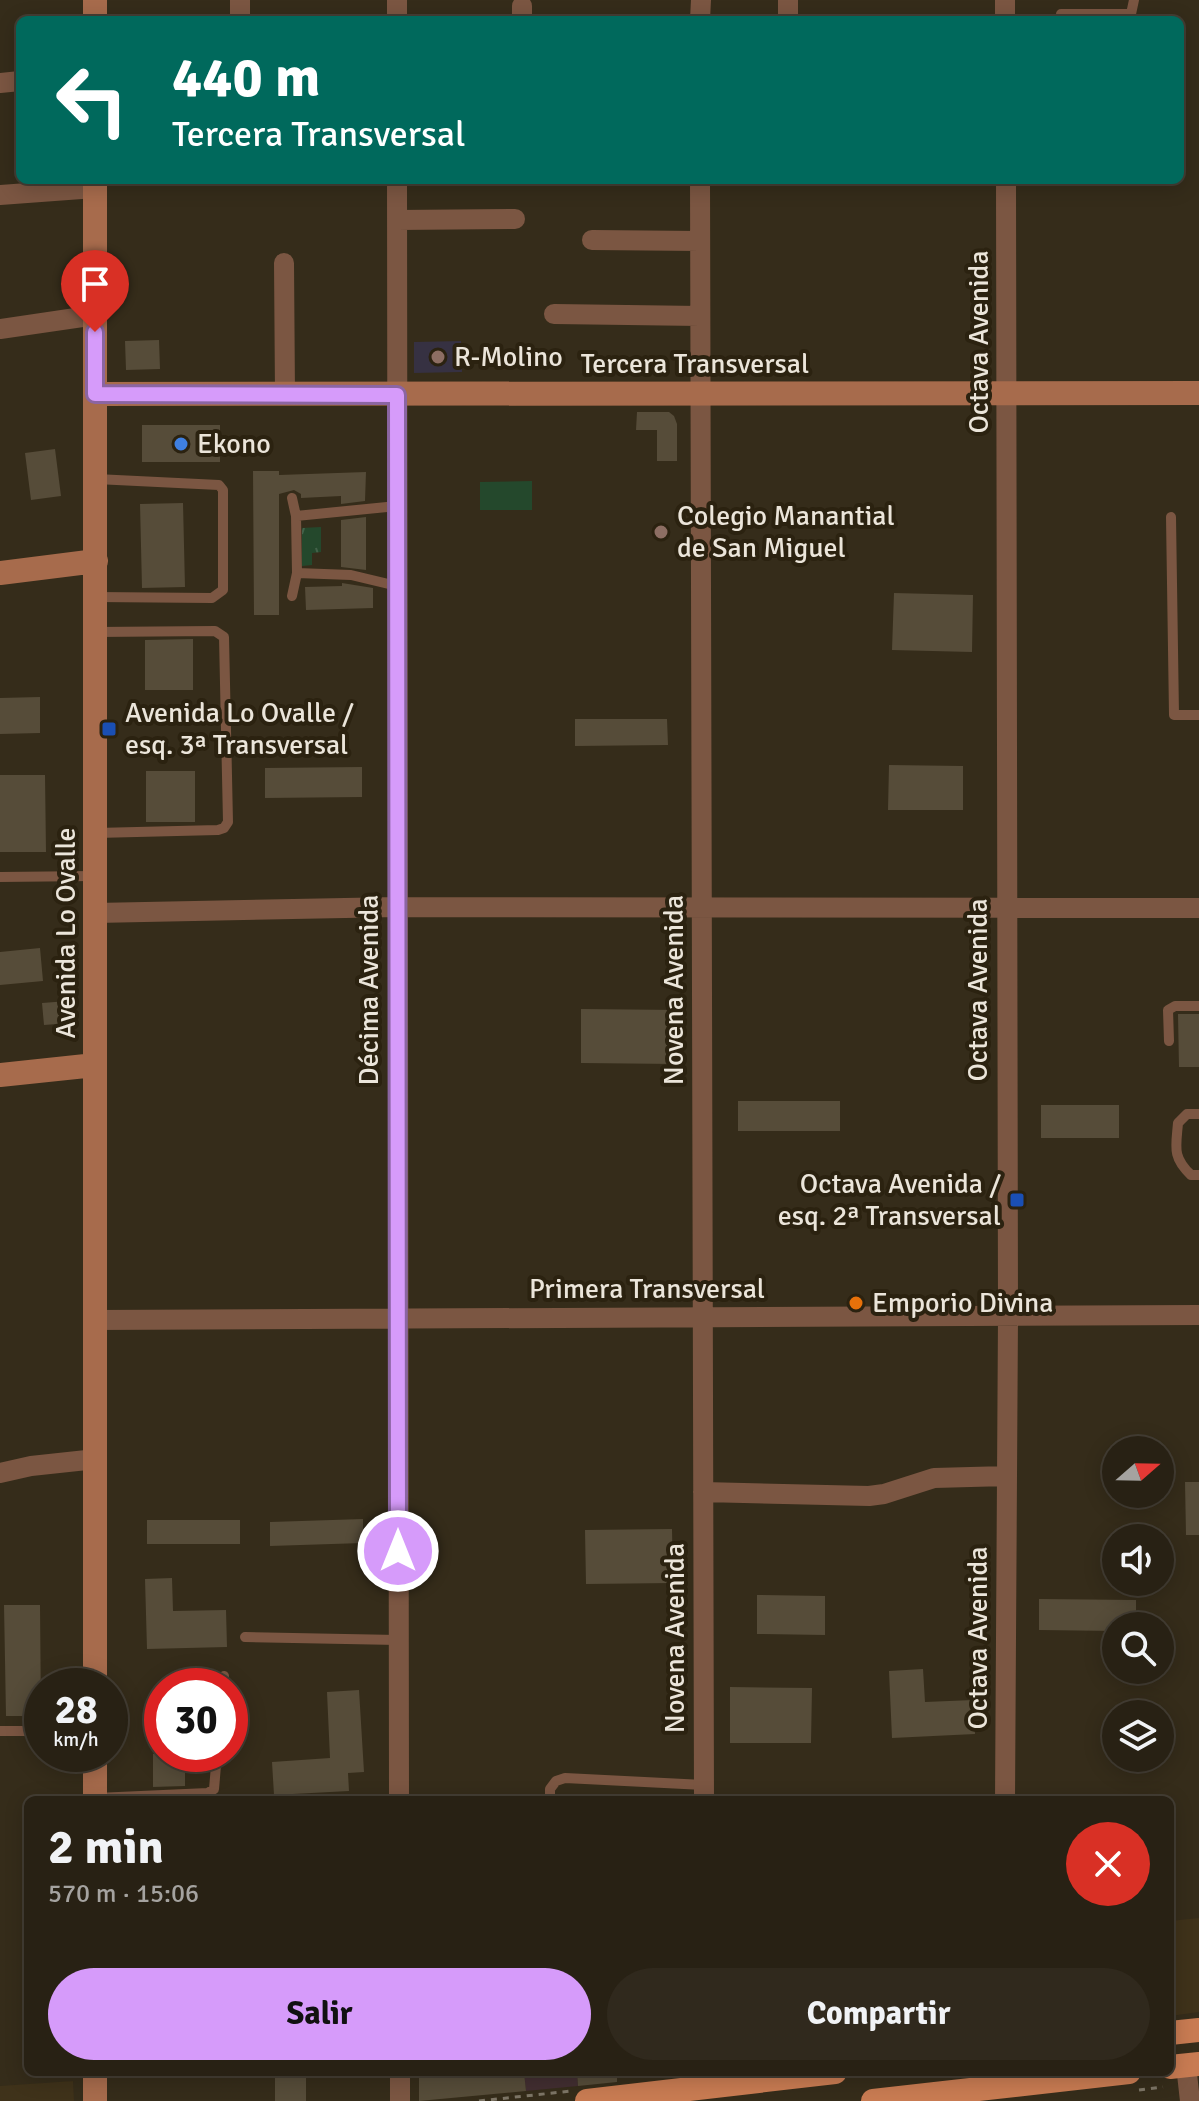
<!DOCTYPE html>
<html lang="es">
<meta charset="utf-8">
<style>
:root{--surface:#282114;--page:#30291d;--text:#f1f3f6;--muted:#a5a3a0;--line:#443e34;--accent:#d69bfa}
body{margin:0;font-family:Signika,sans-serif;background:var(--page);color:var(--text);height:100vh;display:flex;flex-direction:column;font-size:30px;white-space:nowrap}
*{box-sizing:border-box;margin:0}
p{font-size:26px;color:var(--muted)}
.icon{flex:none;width:44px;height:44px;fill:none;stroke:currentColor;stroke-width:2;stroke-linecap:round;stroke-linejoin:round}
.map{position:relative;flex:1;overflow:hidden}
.side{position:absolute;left:24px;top:1796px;width:1150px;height:280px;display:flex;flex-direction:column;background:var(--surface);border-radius:12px;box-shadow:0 4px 20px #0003,0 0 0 2px var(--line)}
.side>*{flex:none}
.guide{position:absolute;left:16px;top:16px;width:1168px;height:168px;border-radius:12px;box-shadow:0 4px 20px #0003,0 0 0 2px var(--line);background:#00695c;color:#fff;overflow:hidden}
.needle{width:52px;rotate:70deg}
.tools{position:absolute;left:1102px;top:1436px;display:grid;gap:16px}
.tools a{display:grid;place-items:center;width:72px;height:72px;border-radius:50%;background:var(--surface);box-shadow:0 4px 20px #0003,0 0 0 2px var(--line);font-size:40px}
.speed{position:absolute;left:24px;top:1668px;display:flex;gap:16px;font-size:40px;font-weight:700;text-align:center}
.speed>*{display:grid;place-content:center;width:104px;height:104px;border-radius:50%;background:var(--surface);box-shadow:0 4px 20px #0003,0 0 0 2px var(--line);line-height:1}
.speed small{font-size:20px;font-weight:400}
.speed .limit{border:12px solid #d22;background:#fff;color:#111}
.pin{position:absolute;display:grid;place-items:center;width:68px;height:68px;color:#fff;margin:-82px -34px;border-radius:50% 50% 50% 0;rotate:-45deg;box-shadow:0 0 8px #0007}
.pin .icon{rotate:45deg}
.me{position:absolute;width:88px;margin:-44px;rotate:0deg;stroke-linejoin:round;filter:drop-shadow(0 0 6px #0008)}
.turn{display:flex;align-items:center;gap:28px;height:168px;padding:0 24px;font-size:36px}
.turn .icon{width:104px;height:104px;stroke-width:2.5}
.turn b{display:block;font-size:56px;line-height:68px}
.round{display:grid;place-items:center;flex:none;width:84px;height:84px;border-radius:42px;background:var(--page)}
.overview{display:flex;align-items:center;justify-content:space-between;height:136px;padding:0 24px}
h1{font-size:48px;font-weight:800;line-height:60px}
.button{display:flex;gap:16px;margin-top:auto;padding:16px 24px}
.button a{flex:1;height:92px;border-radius:48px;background:var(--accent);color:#111;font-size:32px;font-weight:800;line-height:92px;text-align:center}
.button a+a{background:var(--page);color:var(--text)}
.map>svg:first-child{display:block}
</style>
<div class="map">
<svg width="1199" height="2101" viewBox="0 0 1199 2101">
<defs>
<pattern id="grass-tufts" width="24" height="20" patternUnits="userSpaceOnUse" patternTransform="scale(2)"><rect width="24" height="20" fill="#24482c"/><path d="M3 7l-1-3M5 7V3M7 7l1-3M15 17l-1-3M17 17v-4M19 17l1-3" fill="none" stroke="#44624a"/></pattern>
</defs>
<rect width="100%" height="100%" fill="#352c1a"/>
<path fill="#3f321a" d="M 1199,1918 L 1199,2012 L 1170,2016 L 1170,1921 Z
M 73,2081 L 74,2101 L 0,2101 L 0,2086 Z"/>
<path fill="#363142" d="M 461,341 L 462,372 L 414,373 L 414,342 Z"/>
<path fill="#422e31" d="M 524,2072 L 577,2072 L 578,2086 L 526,2091 Z"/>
<path fill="url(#grass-tufts)" d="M 321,527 L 321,552 L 312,553 L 312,565 L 302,566 L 302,528 Z"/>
<path fill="#24482c" d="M 532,481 L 532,510 L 480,510 L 480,482 Z"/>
<path fill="#564c39" d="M 159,340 L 160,369 L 126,370 L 125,341 Z
M 637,412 L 669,412 L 674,416 L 677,424 L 677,461 L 657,461 L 657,430 L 636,430 Z
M 142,425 L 220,425 L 220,462 L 142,462 Z
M 55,449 L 61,496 L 31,500 L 25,453 Z
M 253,471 L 279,471 L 279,475 L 366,472 L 365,501 L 341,504 L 341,496 L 301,498 L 301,494 L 294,490 L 279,494 L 279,615 L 254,615 Z
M 183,503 L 185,587 L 142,588 L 140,504 Z
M 366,517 L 366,570 L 341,567 L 341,520 Z
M 342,583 L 373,588 L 373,608 L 306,610 L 305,587 L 342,586 Z
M 894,593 L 973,595 L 972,652 L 892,650 Z
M 193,639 L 193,690 L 145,690 L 145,640 Z
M 40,697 L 40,733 L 0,734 L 0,698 Z
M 575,719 L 667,719 L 668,745 L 575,746 Z
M 889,765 L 963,766 L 963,810 L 888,810 Z
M 362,767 L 362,797 L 265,798 L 265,768 Z
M 146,771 L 195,771 L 195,822 L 146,822 Z
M 0,775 L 45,775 L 46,852 L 0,852 Z
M 40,948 L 43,981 L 0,985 L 0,952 Z
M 68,1001 L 70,1023 L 44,1025 L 42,1003 Z
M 581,1009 L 678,1010 L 677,1064 L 581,1063 Z
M 1178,1014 L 1199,1014 L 1199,1067 L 1179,1067 Z
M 738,1101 L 840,1101 L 840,1131 L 738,1131 Z
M 1041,1105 L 1119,1105 L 1119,1138 L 1041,1138 Z
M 1185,1482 L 1199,1482 L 1199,1535 L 1186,1535 Z
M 363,1519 L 363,1543 L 270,1546 L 270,1522 Z
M 147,1520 L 240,1520 L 240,1544 L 147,1544 Z
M 672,1529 L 673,1583 L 586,1584 L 585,1530 Z
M 172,1578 L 173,1611 L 226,1610 L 227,1647 L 147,1649 L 145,1579 Z
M 757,1595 L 825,1596 L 825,1635 L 757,1634 Z
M 1039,1599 L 1136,1600 L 1136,1626 L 1116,1626 L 1116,1631 L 1039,1630 Z
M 4,1605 L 40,1605 L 41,1716 L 6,1716 Z
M 923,1669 L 925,1702 L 973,1700 L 975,1734 L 892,1738 L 889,1671 Z
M 730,1687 L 812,1688 L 811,1743 L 730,1743 Z
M 359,1690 L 364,1772 L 348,1773 L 349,1791 L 274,1795 L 272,1762 L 330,1758 L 327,1692 Z
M 153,1754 L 185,1754 L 185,1786 L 153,1787 Z
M 275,2072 L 306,2072 L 306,2101 L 275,2101 Z
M 419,2072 L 524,2072 L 526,2091 L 419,2101 Z
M 577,2072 L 617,2072 L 617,2082 L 578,2086 Z"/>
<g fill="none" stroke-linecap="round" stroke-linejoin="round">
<path stroke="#7d7566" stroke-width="3" stroke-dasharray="6 6" stroke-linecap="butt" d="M 1139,2090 L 1163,2087
M 479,2101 L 571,2091"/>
<path stroke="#7b5642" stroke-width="10" d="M 1061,14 L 1131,14 L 1134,0
M 96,479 L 219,485 L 223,490 L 223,590 L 212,598 L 96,597
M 296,516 L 397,506
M 1171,517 L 1174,715 L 1199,715
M 297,573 L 351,575 L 397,586
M 292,596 L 297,573 L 296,516 L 292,498
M 96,632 L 215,631 L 224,637 L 228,822 L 224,828 L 218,830 L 96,833
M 0,877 L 94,876
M 1169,1041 L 1168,1010 L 1175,1006 L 1199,1006
M 1199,1114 L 1187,1114 L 1178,1123 C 1176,1147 1172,1157 1191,1175 L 1199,1175
M 245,1637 L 398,1640
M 223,1686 L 224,1676
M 0,1731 L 42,1731
M 96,1798 L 208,1793 L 214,1789 L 217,1754
M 550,1800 L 550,1789 L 556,1781 L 565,1778 L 704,1785"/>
<path stroke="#7b5642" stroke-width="20" d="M 397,0 L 397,20
M 788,0 L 788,20
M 1005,0 L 1005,20
M 522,6 L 522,20
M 240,20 L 240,0
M 700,20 L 701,0
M 0,83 L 20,81
M 397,180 L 399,1800
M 700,180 L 704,1800
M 0,195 L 95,188
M 397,220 L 515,219
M 592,240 L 700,241
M 284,263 L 285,395
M 554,314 L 700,316
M 0,329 L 96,315
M 95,913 L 397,907 L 1199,908
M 95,1320 L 1199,1315
M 0,1473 L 31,1466 L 96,1459
M 703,1492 L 869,1496 L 884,1494 L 934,1478 L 1007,1476
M 1005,1800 L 1008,1316 L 1006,180
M 1186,2065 L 1190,2101
M 400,2072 L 400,2101"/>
<path stroke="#a76b4c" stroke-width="24" d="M 95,0 L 95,20
M 95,394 L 1199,393
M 0,573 L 96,561
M 0,1075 L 95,1065
M 95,1686 L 95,180
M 95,1800 L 95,1754
M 95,2101 L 95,2072"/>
<path stroke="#c87b52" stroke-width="24" d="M 1170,2033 L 1199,2030
M 1170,2067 L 1199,2064
M 587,2101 L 835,2072
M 873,2101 L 1129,2072"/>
</g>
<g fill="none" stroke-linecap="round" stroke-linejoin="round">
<defs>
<path id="route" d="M 95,332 L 95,394 L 397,395 L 398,1551"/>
</defs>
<use href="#route" stroke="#8b65a2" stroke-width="20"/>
<use href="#route" stroke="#d69bfa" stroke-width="14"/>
</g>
<g fill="#8d6e63" stroke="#2b2210" stroke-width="3">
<circle cx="438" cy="357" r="8"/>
<circle cx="661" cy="532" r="8"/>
</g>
<circle fill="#3f7fe0" stroke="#2b2210" stroke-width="3" cx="181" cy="444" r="8"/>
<g fill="#1a4fb4" stroke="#2b2210" stroke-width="3">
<rect x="101" y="721" width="16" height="16" rx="4"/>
<rect x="1009" y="1192" width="16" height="16" rx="4"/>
</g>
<circle fill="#e8710a" stroke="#2b2210" stroke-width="3" cx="856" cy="1303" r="8"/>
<g text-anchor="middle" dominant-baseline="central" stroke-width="8" stroke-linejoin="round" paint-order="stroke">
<g font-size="28" fill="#ebe5da" stroke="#2b2210">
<text transform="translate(979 342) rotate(-90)">Octava Avenida</text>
<text x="695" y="364">Tercera Transversal</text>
<text transform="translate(66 933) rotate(-90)">Avenida Lo Ovalle</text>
<text transform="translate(369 990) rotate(-90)">Décima Avenida</text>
<text transform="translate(674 990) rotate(-90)">Novena Avenida</text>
<text transform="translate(978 990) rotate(-90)">Octava Avenida</text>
<text x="647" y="1289">Primera Transversal</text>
<text transform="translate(675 1638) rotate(-90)">Novena Avenida</text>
<text transform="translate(978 1638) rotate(-90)">Octava Avenida</text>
</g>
<g font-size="28" fill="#ebe5da" stroke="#2b2210" text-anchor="start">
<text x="454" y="357">R-Molino</text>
<text x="197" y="444">Ekono</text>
<text x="677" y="516">Colegio Manantial<tspan x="677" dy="32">de San Miguel</tspan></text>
<text x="125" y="713">Avenida Lo Ovalle /<tspan x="125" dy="32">esq. 3ª Transversal</tspan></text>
<text x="1001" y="1184" text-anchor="end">Octava Avenida /<tspan x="1001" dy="32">esq. 2ª Transversal</tspan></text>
<text x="872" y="1303">Emporio Divina</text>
</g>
</g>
</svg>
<div class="tools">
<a><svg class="needle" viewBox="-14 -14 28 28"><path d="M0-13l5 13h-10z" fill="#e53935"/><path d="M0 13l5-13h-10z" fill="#a5a3a0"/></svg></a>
<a><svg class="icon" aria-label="sound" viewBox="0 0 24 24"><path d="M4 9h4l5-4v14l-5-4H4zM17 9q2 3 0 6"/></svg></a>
<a><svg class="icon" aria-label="search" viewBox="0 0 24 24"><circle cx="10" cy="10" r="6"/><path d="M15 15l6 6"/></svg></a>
<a><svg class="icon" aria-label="layers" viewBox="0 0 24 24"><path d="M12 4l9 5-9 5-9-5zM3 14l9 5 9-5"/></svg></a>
</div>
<div class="speed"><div>28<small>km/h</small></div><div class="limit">30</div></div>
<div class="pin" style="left:95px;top:332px;background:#d93025"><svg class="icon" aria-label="arrive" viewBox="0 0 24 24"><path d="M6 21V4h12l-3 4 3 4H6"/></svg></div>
<svg class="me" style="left:398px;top:1551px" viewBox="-20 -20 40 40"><circle r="17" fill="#d69bfa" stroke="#fff" stroke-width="3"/><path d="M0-11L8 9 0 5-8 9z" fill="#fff"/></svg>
<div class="guide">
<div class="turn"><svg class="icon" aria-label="left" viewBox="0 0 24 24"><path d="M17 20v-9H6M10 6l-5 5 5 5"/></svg><div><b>440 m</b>Tercera Transversal</div></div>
</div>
<section class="side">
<div class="overview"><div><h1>2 min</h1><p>570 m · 15:06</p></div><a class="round" style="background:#d93025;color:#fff"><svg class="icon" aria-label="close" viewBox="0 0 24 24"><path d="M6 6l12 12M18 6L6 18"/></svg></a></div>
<div class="button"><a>Salir</a><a>Compartir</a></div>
</section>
</div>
